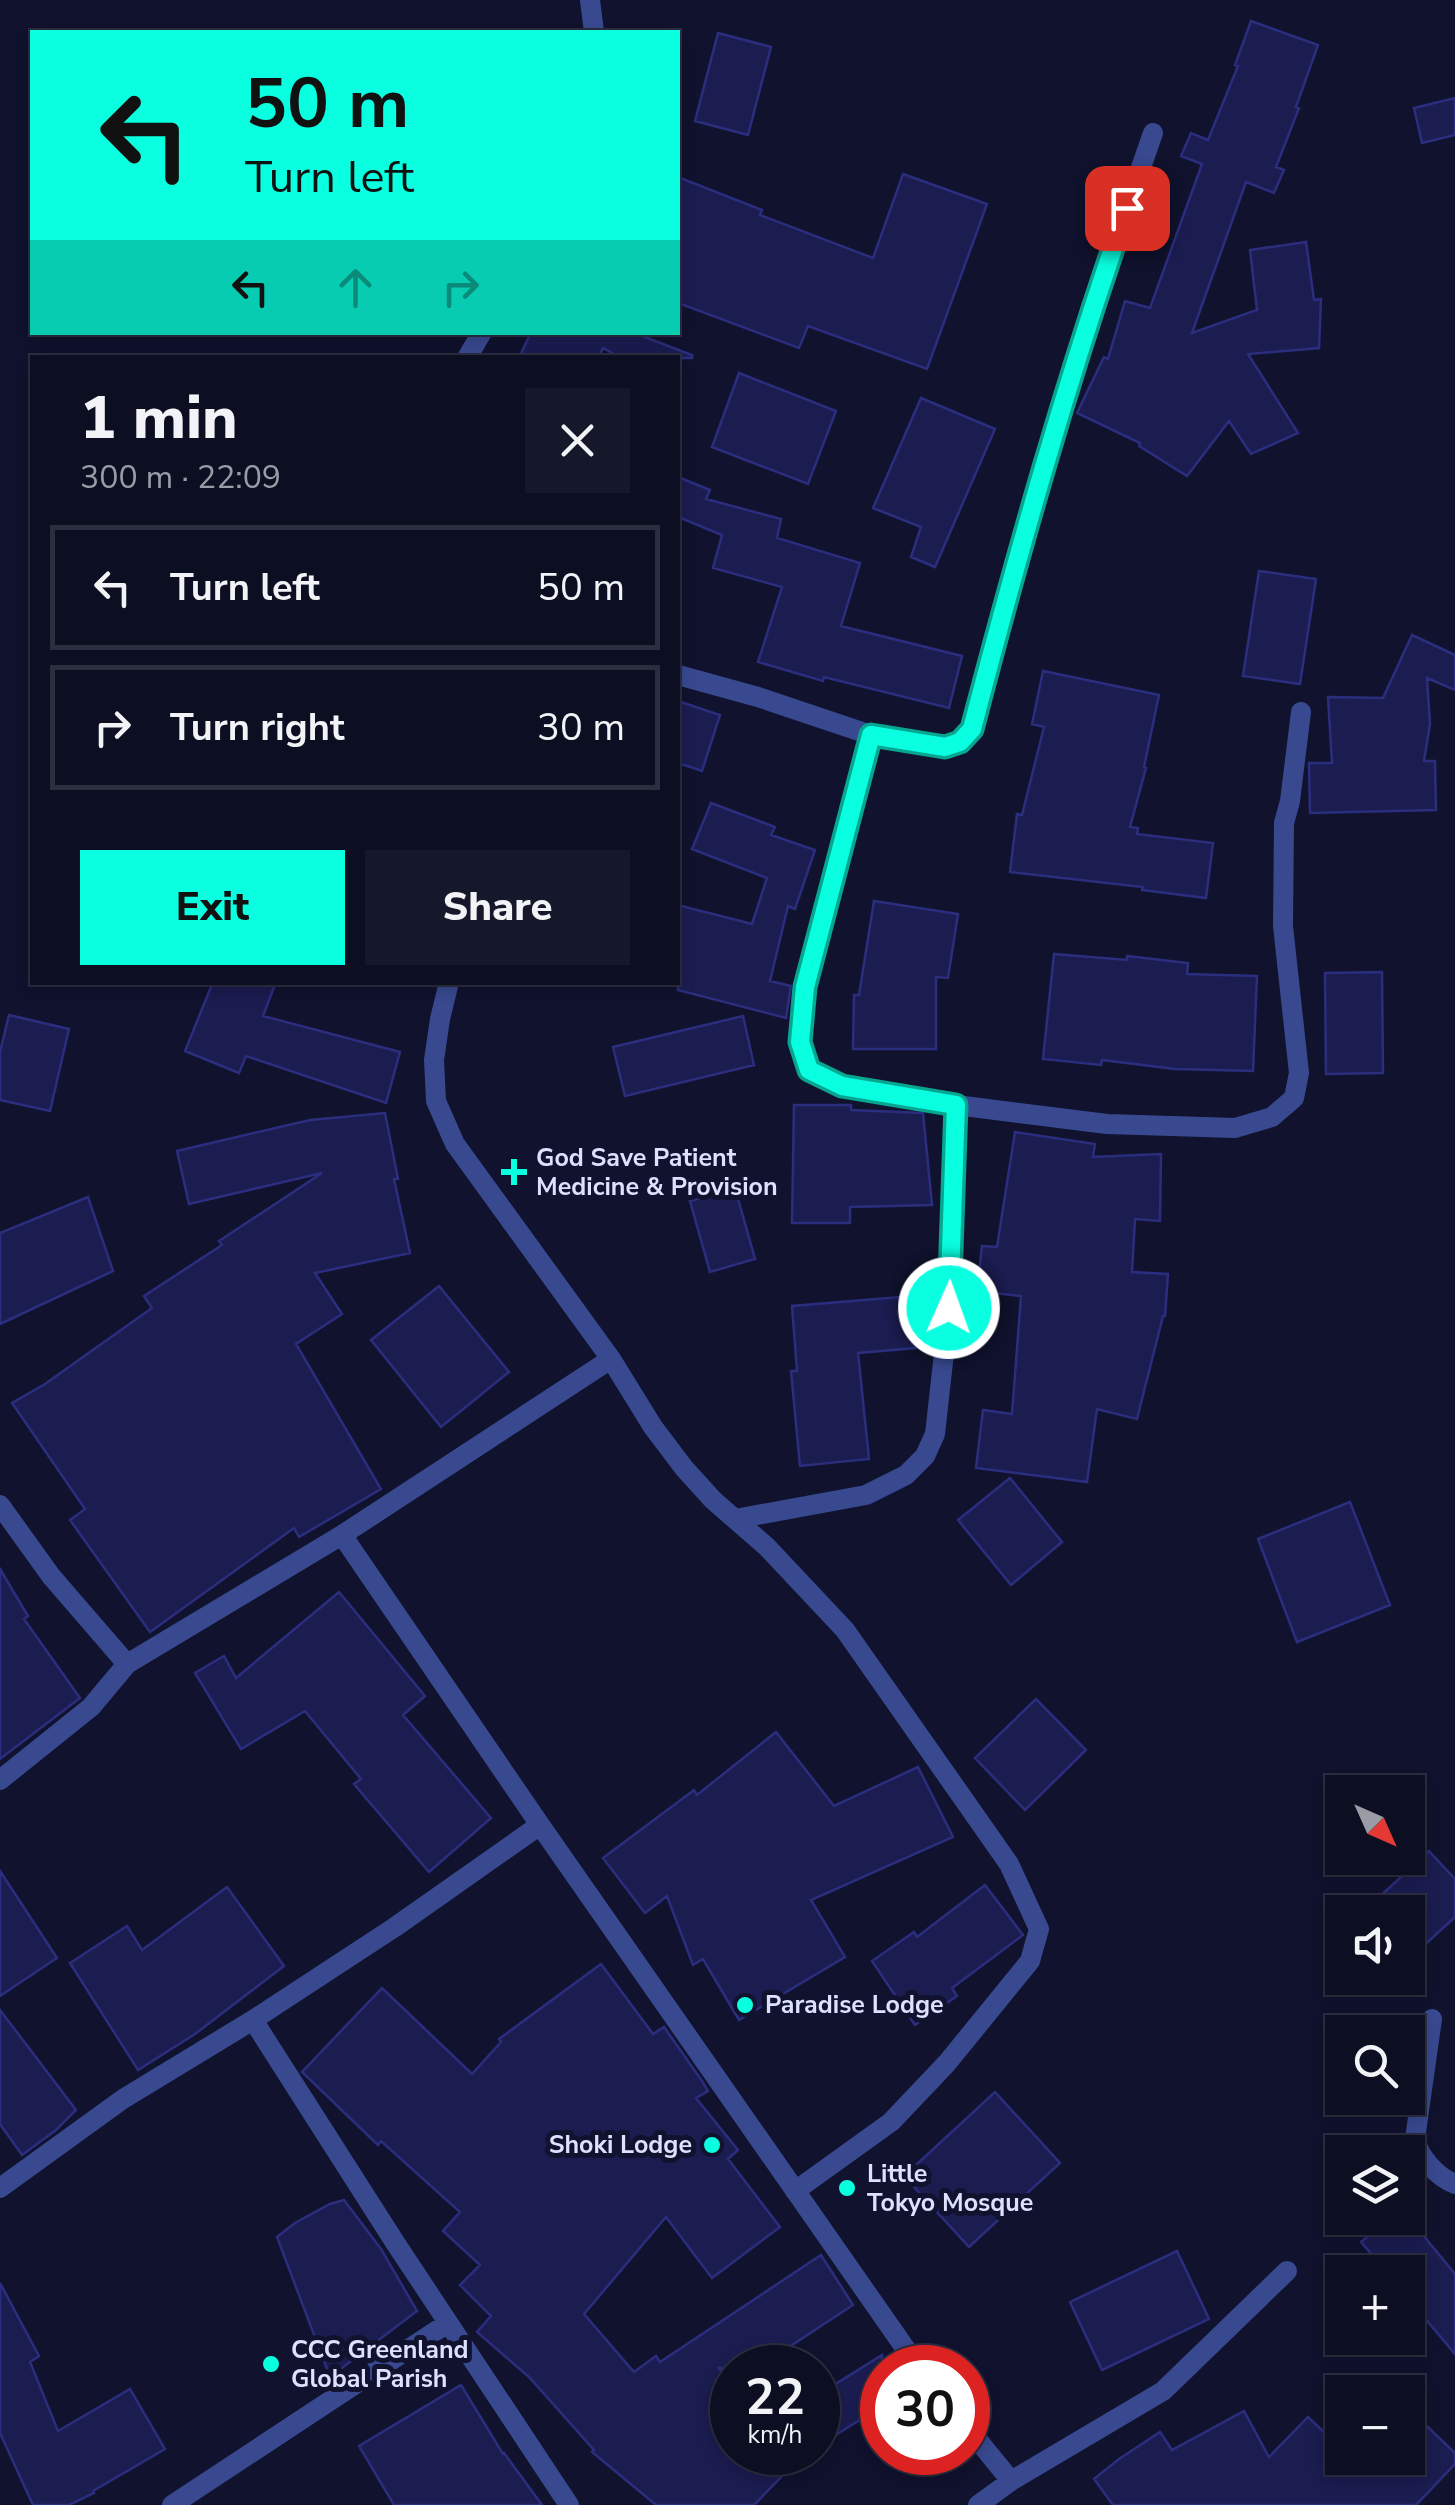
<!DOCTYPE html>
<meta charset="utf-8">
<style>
:root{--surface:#0c0e22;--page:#15172a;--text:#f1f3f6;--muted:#9a9ca5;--line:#2c2e40;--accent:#09ffdf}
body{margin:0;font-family:"Nunito Sans",sans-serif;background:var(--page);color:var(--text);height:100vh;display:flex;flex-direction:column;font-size:38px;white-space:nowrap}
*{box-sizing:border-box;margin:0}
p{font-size:32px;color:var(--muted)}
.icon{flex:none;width:55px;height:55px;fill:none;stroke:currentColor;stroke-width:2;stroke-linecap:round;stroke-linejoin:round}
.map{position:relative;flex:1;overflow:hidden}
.sheet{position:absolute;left:30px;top:355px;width:650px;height:630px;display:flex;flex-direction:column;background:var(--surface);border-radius:0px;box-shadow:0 5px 15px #0003,0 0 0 2px var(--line)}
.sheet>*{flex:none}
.guide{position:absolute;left:30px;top:30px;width:650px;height:305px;border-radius:0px;box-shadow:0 5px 15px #0003,0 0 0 2px var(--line);background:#09ffdf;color:#111;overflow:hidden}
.needle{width:65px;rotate:135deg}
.tools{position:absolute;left:1325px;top:1775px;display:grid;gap:20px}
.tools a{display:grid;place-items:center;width:100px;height:100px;border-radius:0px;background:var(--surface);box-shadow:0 5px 15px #0003,0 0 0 2px var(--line);font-size:50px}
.speed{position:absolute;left:710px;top:2345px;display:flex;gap:20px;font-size:50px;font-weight:700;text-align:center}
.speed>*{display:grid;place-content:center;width:130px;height:130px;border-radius:50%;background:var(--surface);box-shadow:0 5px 15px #0003,0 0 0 2px var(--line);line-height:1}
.speed small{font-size:25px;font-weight:400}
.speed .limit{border:15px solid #d22;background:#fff;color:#111}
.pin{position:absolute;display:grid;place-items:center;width:85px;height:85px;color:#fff;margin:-42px;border-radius:20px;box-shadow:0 5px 15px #0006}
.me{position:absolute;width:110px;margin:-55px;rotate:2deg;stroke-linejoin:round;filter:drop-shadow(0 0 8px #0008)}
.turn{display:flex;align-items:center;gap:35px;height:210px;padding:0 50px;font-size:45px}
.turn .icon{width:130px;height:130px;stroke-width:2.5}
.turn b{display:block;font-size:70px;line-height:85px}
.lanes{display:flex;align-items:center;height:95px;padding:0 50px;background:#0003;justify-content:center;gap:50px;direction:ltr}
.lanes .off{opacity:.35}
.round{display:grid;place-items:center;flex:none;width:105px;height:105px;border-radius:0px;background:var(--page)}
.headline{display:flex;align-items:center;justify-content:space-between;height:170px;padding:0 50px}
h1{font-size:60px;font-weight:800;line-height:75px}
.cta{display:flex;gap:20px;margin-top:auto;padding:20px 50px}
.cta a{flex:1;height:115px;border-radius:0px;background:var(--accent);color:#111;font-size:40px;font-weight:800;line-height:115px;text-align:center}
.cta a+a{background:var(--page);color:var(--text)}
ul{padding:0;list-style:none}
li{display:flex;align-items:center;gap:30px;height:125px;margin:0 20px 15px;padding:0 30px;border:5px solid var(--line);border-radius:0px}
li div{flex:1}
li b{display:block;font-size:38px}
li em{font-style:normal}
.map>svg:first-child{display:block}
</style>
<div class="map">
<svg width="1455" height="2505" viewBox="0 0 1455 2505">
<rect width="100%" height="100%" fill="#10122e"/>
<path fill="#1b1c50" stroke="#2b2e7e" stroke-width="2.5" d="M 1251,21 L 1318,45 L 1296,107 L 1299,108 L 1276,167 L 1284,170 L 1274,193 L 1246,182 L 1192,333 L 1257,310 L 1250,250 L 1306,242 L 1314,300 L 1321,299 L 1319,348 L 1248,354 L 1298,433 L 1251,454 L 1229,421 L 1187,476 L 1139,446 L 1140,443 L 1077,413 L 1104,357 L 1108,359 L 1125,301 L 1150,308 L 1202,164 L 1181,156 L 1191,133 L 1208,140 L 1238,66 L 1235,65 Z
M 718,33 L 771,47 L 748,135 L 695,121 Z
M 1455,98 L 1455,135 L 1422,143 L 1414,108 Z
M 903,174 L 987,204 L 927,369 L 808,326 L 799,348 L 678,303 L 678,177 L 762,210 L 760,215 L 873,258 Z
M 531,332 L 632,332 L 692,355 L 692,358 L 621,358 L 603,348 L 598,358 L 519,358 Z
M 739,373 L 836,411 L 808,484 L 712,447 Z
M 921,398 L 995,429 L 935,567 L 911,557 L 921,527 L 873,508 Z
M 678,477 L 710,490 L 706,499 L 781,519 L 777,538 L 860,563 L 841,626 L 962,656 L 949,708 L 824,677 L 823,681 L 758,662 L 782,587 L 713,568 L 722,535 L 678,517 Z
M 1259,571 L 1316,579 L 1300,684 L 1243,676 Z
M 1412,635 L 1455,655 L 1455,690 L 1427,678 L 1430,724 L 1424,761 L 1435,761 L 1436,810 L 1310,813 L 1309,763 L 1332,763 L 1328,697 L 1383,698 Z
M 1043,671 L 1159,695 L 1144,767 L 1146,768 L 1130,827 L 1138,828 L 1137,834 L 1213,843 L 1206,898 L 1142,890 L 1143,887 L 1010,872 L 1017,814 L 1022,815 L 1044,727 L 1032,724 Z
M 678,701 L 720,715 L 702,771 L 678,763 Z
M 711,803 L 775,827 L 771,835 L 815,850 L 795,909 L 788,906 L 770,981 L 791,986 L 786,1018 L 678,990 L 678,905 L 752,924 L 767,878 L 692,849 Z
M 874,901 L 958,914 L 948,978 L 936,977 L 936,1049 L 853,1049 L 854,995 L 859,995 Z
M 1054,954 L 1127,960 L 1127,956 L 1188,963 L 1187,974 L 1257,976 L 1253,1071 L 1175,1069 L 1102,1060 L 1101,1065 L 1043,1059 Z
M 1382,972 L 1383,1073 L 1326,1074 L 1325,973 Z
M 213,982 L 276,982 L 263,1016 L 400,1052 L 386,1103 L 246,1056 L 239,1073 L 185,1051 Z
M 9,1015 L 69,1029 L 50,1111 L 0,1100 L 0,1052 Z
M 743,1016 L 754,1065 L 625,1096 L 613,1047 Z
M 794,1105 L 851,1105 L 851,1110 L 923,1113 L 932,1205 L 850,1207 L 850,1223 L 792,1223 Z
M 385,1113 L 398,1179 L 394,1179 L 410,1253 L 315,1273 L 342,1314 L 296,1344 L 381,1489 L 299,1537 L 294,1528 L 150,1632 L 70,1520 L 85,1509 L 12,1403 L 45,1384 L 152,1308 L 144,1296 L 222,1245 L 219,1241 L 322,1173 L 189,1204 L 177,1151 L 310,1120 Z
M 1015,1132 L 1095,1144 L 1093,1157 L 1161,1154 L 1160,1221 L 1135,1219 L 1132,1272 L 1168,1274 L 1165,1316 L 1163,1316 L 1137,1419 L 1097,1409 L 1087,1482 L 976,1468 L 983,1410 L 1012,1414 L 1021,1296 L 977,1291 L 982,1246 L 997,1247 Z
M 735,1188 L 755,1259 L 710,1272 L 690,1201 Z
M 88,1197 L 113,1271 L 0,1324 L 0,1233 Z
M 439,1286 L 509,1372 L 441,1427 L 371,1340 Z
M 912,1296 L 916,1348 L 858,1353 L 869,1459 L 800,1466 L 791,1371 L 797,1371 L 792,1306 Z
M 1010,1478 L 1062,1542 L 1011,1585 L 958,1520 Z
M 1350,1502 L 1390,1605 L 1297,1642 L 1258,1539 Z
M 0,1569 L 28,1616 L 24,1619 L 80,1698 L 0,1759 Z
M 339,1592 L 425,1696 L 403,1715 L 491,1818 L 429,1872 L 354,1784 L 361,1779 L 305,1711 L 241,1749 L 195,1673 L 224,1656 L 236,1678 Z
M 1036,1699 L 1086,1750 L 1025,1810 L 975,1758 Z
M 776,1732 L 834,1806 L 918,1767 L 953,1837 L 811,1900 L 845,1957 L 739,2020 L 703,1959 L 693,1965 L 667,1896 L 645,1913 L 603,1858 L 694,1790 L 697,1795 Z
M 1429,1851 L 1455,1879 L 1455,1917 L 1418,1951 L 1408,1939 L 1408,1912 L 1363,1912 Z
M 0,1871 L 57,1958 L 0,1996 Z
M 985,1885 L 1023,1935 L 952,1988 L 957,1996 L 915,2025 L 872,1961 L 914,1932 L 917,1937 Z
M 227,1887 L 284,1966 L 195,2034 L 138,2070 L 70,1963 L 127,1926 L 142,1950 Z
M 601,1964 L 653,2034 L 664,2027 L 702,2081 L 708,2091 L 696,2098 L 738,2150 L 728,2159 L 780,2227 L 712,2278 L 666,2217 L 584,2314 L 634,2372 L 656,2356 L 660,2362 L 821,2255 L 853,2305 L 780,2353 L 788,2368 L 719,2368 L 732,2387 L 732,2452 L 807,2452 L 781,2468 L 785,2473 L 754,2505 L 656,2505 L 592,2452 L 594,2450 L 529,2377 L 477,2332 L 491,2316 L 460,2285 L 480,2265 L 443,2231 L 460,2212 L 381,2141 L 378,2145 L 302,2072 L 382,1988 L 472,2074 L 501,2042 L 499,2039 Z
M 0,2010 L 76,2110 L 56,2130 L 22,2155 L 0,2124 Z
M 995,2092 L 1060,2163 L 969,2247 L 904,2176 Z
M 344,2200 L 381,2249 L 417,2311 L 330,2377 L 277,2237 L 295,2223 L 330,2204 Z
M 1391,2218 L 1409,2218 L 1455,2274 L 1455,2354 L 1408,2298 L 1408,2272 L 1387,2272 L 1361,2242 Z
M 1177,2251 L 1209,2319 L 1102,2370 L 1070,2302 Z
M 0,2283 L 39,2356 L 30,2362 L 58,2431 L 130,2389 L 165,2449 L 93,2491 L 94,2493 L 69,2505 L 33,2505 L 0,2433 Z
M 882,2355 L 882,2406 L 818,2446 L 818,2395 Z
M 461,2385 L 503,2454 L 504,2453 L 542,2505 L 394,2505 L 359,2446 Z
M 1408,2408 L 1455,2453 L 1455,2464 L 1416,2505 L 1113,2505 L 1094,2479 L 1119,2459 L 1160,2432 L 1172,2450 L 1244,2411 L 1269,2457 L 1308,2417 L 1325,2433 L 1342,2414 L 1342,2458 L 1408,2458 Z"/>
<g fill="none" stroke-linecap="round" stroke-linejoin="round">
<path stroke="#384990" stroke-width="20" d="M 590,0 L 594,32
M 467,358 L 482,332
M 678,675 L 758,697 L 871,735 L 945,747 L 960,742 L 972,729 L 1022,538 L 1088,320 L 1153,133
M 871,735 L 805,987 L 800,1042 L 809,1070 L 842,1086 L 956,1105 L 1107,1124 L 1235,1128 L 1272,1117 L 1294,1098 L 1299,1073 L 1283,926 L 1284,823 L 1290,801 L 1301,712
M 449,982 L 440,1019 L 434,1060 L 436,1101 L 455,1144 L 611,1359 L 653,1427 L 684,1468 L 713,1500 L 767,1547 L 845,1630 L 1009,1864 L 1039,1929 L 1030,1961 L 947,2063 L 891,2122 L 795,2191
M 0,1505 L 51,1576 L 127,1664
M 735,1519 L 866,1495 L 906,1475 L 925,1456 L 935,1434 L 949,1308 L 956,1105
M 342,1535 L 540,1825 L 919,2368
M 0,1780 L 91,1707 L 127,1664 L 342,1535 L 611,1359
M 1432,2019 L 1415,2139 C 1419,2157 1437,2177 1455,2184
M 253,2020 L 396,2244 L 569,2505
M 0,2188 L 123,2099 L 253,2020 L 395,1927 L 540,1825
M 968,2428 L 1011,2481
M 172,2505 L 448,2323
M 978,2505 L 1011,2481 L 1163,2391 L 1287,2271"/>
</g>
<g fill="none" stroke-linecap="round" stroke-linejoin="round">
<defs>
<path id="route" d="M 949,1308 L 956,1105 L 842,1086 L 809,1070 L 800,1042 L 805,987 L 871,735 L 945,747 L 960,742 L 972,729 C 1018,553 1067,379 1127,208"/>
</defs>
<use href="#route" stroke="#06a691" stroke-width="25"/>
<use href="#route" stroke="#09ffdf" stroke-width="18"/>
</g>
<g fill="#09ffdf" stroke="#10122e" stroke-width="4">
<path d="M509 1157h10v10h10v10h-10v10h-10v-10h-10v-10h10z"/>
<circle cx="745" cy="2005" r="10"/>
<circle cx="712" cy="2145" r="10"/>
<circle cx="847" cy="2188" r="10"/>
<circle cx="271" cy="2364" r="10"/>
</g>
<g text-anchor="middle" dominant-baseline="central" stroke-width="10" stroke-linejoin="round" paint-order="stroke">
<g font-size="25" font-weight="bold" fill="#dde1ff" stroke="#10122e" text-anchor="start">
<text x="536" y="1158">God Save Patient<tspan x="536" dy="29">Medicine &amp; Provision</tspan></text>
<text x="765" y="2005">Paradise Lodge</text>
<text x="692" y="2145" text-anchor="end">Shoki Lodge</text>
<text x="867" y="2174">Little<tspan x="867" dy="29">Tokyo Mosque</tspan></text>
<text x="291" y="2350">CCC Greenland<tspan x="291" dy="29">Global Parish</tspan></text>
</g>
</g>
</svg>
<div class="tools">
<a><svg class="needle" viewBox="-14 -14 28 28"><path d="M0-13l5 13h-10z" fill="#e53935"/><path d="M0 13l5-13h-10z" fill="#9a9ca5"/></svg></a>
<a><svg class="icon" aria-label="sound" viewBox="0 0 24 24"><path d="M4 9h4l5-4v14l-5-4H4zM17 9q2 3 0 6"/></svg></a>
<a><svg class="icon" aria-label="search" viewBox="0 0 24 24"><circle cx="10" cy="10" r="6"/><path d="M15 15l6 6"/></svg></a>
<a><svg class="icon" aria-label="layers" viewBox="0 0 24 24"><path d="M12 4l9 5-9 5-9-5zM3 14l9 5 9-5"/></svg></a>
<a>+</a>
<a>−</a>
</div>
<div class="speed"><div>22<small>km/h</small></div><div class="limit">30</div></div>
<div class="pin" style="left:1127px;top:208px;background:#d93025"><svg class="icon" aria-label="arrive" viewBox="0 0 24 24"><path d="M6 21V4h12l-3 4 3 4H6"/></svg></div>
<svg class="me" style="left:949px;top:1308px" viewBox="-20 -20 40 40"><circle r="17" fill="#09ffdf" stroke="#fff" stroke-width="3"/><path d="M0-11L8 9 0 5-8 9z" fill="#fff"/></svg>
<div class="guide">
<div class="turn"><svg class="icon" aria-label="left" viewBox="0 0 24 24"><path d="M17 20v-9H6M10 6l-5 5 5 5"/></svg><div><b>50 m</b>Turn left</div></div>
<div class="lanes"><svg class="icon" aria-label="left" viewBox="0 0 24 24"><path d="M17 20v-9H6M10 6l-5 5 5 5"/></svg><svg class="icon off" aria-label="ahead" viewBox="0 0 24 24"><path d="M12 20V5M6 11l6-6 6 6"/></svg><svg class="icon off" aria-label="right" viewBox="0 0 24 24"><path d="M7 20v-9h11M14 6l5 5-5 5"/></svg></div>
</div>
<section class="sheet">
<div class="headline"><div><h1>1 min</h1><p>300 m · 22:09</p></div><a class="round"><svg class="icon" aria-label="close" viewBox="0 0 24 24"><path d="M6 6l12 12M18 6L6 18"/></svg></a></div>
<ul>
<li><svg class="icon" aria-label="left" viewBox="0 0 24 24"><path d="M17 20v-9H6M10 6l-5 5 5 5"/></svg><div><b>Turn left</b></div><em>50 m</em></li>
<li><svg class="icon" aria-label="right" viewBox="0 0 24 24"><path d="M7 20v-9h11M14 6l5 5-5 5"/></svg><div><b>Turn right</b></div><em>30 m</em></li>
</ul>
<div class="cta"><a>Exit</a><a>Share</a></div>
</section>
</div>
